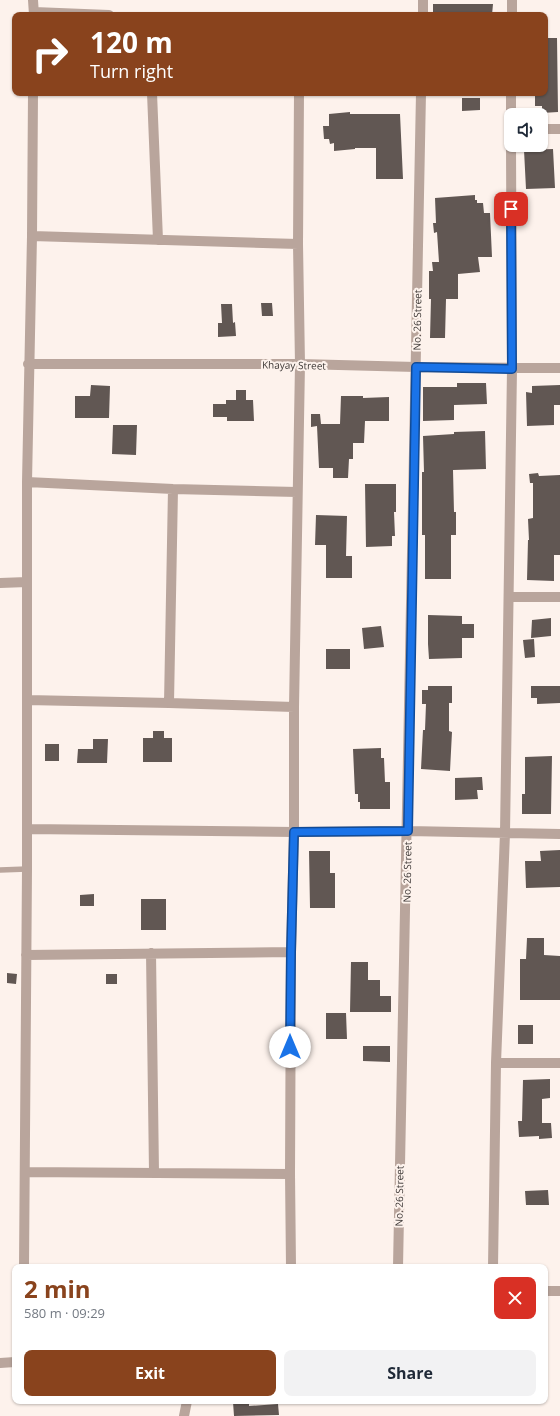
<!DOCTYPE html>
<meta charset="utf-8">
<style>
:root{--surface:#fff;--page:#f2f2f3;--text:#1f2937;--muted:#747a83;--accent:#89431d}
body{margin:0;font-family:"Open Sans",sans-serif;background:var(--page);color:var(--text);height:100vh;display:flex;flex-direction:column;font-size:15px;white-space:nowrap}
*{box-sizing:border-box;margin:0}
p{font-size:13px;color:var(--muted)}
.icon{flex:none;width:22px;height:22px;fill:none;stroke:currentColor;stroke-width:2;stroke-linecap:round;stroke-linejoin:round}
.map{position:relative;flex:1;overflow:hidden}
.panel{position:absolute;left:12px;top:1264px;width:536px;height:140px;display:flex;flex-direction:column;background:var(--surface);border-radius:8px;box-shadow:0 1px 3px #0004}
.panel>*{flex:none}
.hud{position:absolute;left:12px;top:12px;width:536px;height:84px;border-radius:8px;box-shadow:0 1px 3px #0004;background:#89431d;color:#fff;overflow:hidden}
.fabs{position:absolute;left:504px;top:108px;display:grid;gap:8px}
.fabs a{display:grid;place-items:center;width:44px;height:44px;border-radius:8px;background:var(--surface);box-shadow:0 1px 3px #0004;font-size:20px}
.pin{position:absolute;display:grid;place-items:center;width:34px;height:34px;color:#fff;margin:-17px;border-radius:8px;box-shadow:0 2px 6px #0006}
.me{position:absolute;width:44px;margin:-22px;rotate:0deg;stroke-linejoin:round;filter:drop-shadow(0 0 3px #0008)}
.turn{display:flex;align-items:center;gap:14px;height:84px;padding:0 12px;font-size:18px}
.turn .icon{width:52px;height:52px;stroke-width:2.5}
.turn b{display:block;font-size:28px;line-height:34px}
.round{display:grid;place-items:center;flex:none;width:42px;height:42px;border-radius:8px;background:var(--page)}
.head{display:flex;align-items:center;justify-content:space-between;height:68px;padding:0 12px}
h1{font-size:24px;font-weight:700;line-height:30px;color:var(--accent)}
.cta{display:flex;gap:8px;margin-top:auto;padding:8px 12px}
.cta a{flex:1;height:46px;border-radius:8px;background:var(--accent);color:#fff;font-size:16px;font-weight:700;line-height:46px;text-align:center}
.cta a+a{background:var(--page);color:var(--text)}
.map>svg:first-child{display:block}
</style>
<div class="map">
<svg width="560" height="1416" viewBox="0 0 560 1416">
<rect width="100%" height="100%" fill="#fdf2ec"/>
<path fill="#615753" d="M 433,4 L 493,4 L 492,15 L 433,15 Z
M 545,38 L 557,38 L 558,112 L 542,113 L 542,106 L 535,106 L 535,93 L 545,93 Z
M 462,98 L 480,98 L 480,110 L 462,111 Z
M 350,112 L 350,114 L 400,114 L 403,179 L 376,179 L 376,148 L 355,148 L 355,149 L 334,151 L 334,143 L 330,144 L 329,139 L 324,139 L 323,126 L 329,126 L 329,114 Z
M 553,149 L 555,188 L 526,189 L 524,150 Z
M 475,195 L 475,200 L 477,200 L 477,203 L 483,203 L 484,213 L 490,213 L 492,257 L 478,257 L 480,272 L 458,274 L 458,299 L 446,299 L 445,338 L 430,338 L 431,299 L 429,299 L 429,271 L 433,271 L 432,262 L 439,262 L 437,232 L 434,233 L 433,223 L 436,223 L 435,198 Z
M 261,303 L 272,303 L 273,316 L 262,316 Z
M 221,304 L 232,304 L 233,323 L 235,322 L 236,336 L 218,337 L 218,323 L 222,323 Z
M 457,383 L 486,383 L 487,404 L 454,405 L 454,420 L 423,421 L 423,387 L 457,387 Z
M 91,385 L 110,386 L 109,418 L 75,418 L 75,396 L 90,396 Z
M 560,385 L 560,405 L 554,405 L 554,425 L 527,426 L 526,392 L 532,393 L 532,386 Z
M 236,390 L 246,390 L 246,400 L 253,400 L 254,421 L 227,421 L 227,417 L 213,417 L 213,404 L 226,404 L 226,400 L 236,400 Z
M 341,396 L 363,396 L 363,398 L 389,397 L 389,421 L 365,421 L 364,443 L 353,443 L 353,459 L 349,459 L 348,478 L 333,478 L 333,468 L 319,468 L 317,426 L 311,427 L 311,414 L 320,414 L 321,424 L 340,424 Z
M 113,425 L 137,425 L 136,455 L 112,454 Z
M 485,431 L 486,469 L 453,470 L 454,512 L 456,512 L 456,535 L 451,535 L 451,579 L 425,579 L 425,535 L 422,535 L 422,472 L 424,472 L 423,436 L 454,434 L 454,432 Z
M 538,473 L 539,476 L 560,475 L 560,555 L 554,555 L 554,581 L 527,580 L 528,540 L 529,540 L 528,519 L 533,518 L 533,483 L 530,483 L 529,474 Z
M 365,484 L 396,484 L 396,512 L 394,512 L 395,536 L 392,536 L 392,546 L 366,547 Z
M 316,515 L 347,516 L 346,556 L 352,556 L 352,578 L 326,578 L 326,545 L 315,545 Z
M 428,615 L 462,616 L 462,624 L 474,624 L 474,638 L 462,638 L 462,658 L 429,659 L 428,644 Z
M 551,618 L 551,636 L 531,638 L 532,620 Z
M 381,626 L 384,647 L 364,649 L 362,628 Z
M 534,639 L 535,657 L 525,658 L 523,640 Z
M 326,649 L 350,649 L 350,669 L 326,669 Z
M 428,686 L 452,686 L 452,703 L 449,703 L 449,731 L 452,732 L 450,771 L 421,769 L 423,730 L 425,730 L 426,704 L 422,704 L 422,690 L 428,690 Z
M 531,686 L 560,686 L 560,703 L 537,704 L 537,698 L 531,698 Z
M 153,731 L 164,731 L 164,738 L 172,738 L 172,762 L 143,762 L 143,738 L 153,738 Z
M 93,739 L 108,739 L 107,763 L 77,763 L 78,749 L 93,749 Z
M 45,744 L 59,744 L 59,761 L 45,761 Z
M 381,748 L 381,758 L 384,758 L 385,782 L 390,782 L 390,809 L 360,809 L 360,802 L 358,802 L 358,794 L 355,794 L 353,749 Z
M 552,756 L 551,814 L 522,814 L 522,794 L 525,794 L 525,757 Z
M 482,777 L 483,790 L 477,790 L 478,799 L 455,800 L 455,778 Z
M 560,850 L 560,887 L 526,888 L 525,861 L 541,861 L 540,851 Z
M 309,851 L 330,851 L 330,873 L 335,873 L 335,908 L 310,908 Z
M 94,894 L 94,906 L 80,906 L 80,895 Z
M 141,899 L 166,899 L 166,930 L 141,930 Z
M 527,938 L 544,938 L 544,955 L 560,956 L 560,1000 L 520,1000 L 520,959 L 526,959 Z
M 351,962 L 368,962 L 368,980 L 380,980 L 380,996 L 391,996 L 391,1012 L 350,1012 Z
M 7,973 L 17,974 L 16,984 L 7,983 Z
M 106,974 L 117,974 L 117,984 L 106,984 Z
M 326,1013 L 346,1013 L 347,1039 L 326,1039 Z
M 518,1025 L 533,1025 L 533,1044 L 518,1044 Z
M 363,1046 L 390,1046 L 390,1062 L 363,1061 Z
M 550,1079 L 550,1098 L 542,1099 L 542,1123 L 551,1123 L 552,1138 L 539,1139 L 539,1136 L 519,1137 L 518,1121 L 522,1121 L 523,1080 Z
M 548,1190 L 549,1205 L 526,1205 L 525,1191 Z
M 233,1402 L 249,1402 L 249,1406 L 278,1404 L 279,1415 L 234,1416 Z"/>
<g fill="none" stroke-linecap="round" stroke-linejoin="round">
<path stroke="#b9a59c" stroke-width="5.5" d="M 0,870 L 27,869"/>
<path stroke="#b9a59c" stroke-width="10" d="M 33,0 L 34,15
M 34,12 L 109,15
M 423,15 L 423,0
M 512,15 L 512,0
M 152,93 L 158,240
M 511,115 L 511,93
M 511,124 L 511,136
M 541,129 L 560,129
M 32,236 L 298,244
M 28,364 L 300,364 L 416,367 L 560,368
M 27,482 L 173,489 L 297,492
M 0,583 L 27,582
M 509,597 L 560,597
M 27,700 L 169,703 L 294,707
M 169,703 L 173,489
M 27,829 L 294,832 L 408,831 L 560,834
M 151,953 L 154,1172
M 26,955 L 291,952
M 496,1063 L 560,1063
M 25,1172 L 290,1174
M 24,1267 L 27,869 L 27,482 L 32,236 L 33,93
M 291,1267 L 290,1174 L 291,952 L 294,832 L 294,707 L 300,364 L 298,244 L 299,93
M 398,1267 L 421,93
M 493,1267 L 496,1063 L 505,833 L 512,369 L 511,145
M 545,1291 L 560,1291
M 0,1363 L 15,1362
M 184,1416 L 187,1401"/>
</g>
<g fill="none" stroke-linecap="round" stroke-linejoin="round">
<defs>
<path id="route" d="M 290,1047 L 291,952 L 294,832 L 408,831 L 416,367 L 512,369 L 511,209"/>
</defs>
<use href="#route" stroke="#114b97" stroke-width="10"/>
<use href="#route" stroke="#1a73e8" stroke-width="7"/>
</g>
<g text-anchor="middle" dominant-baseline="central" stroke-width="4" stroke-linejoin="round" paint-order="stroke">
<g font-size="10" fill="#3e3937" stroke="#fdf2ec">
<text transform="translate(417 320) rotate(-89)">No. 26 Street</text>
<text transform="translate(294 365) rotate(1)">Khayay Street</text>
<text transform="translate(407 872) rotate(-89)">No. 26 Street</text>
<text transform="translate(399 1196) rotate(-89)">No. 26 Street</text>
</g>
</g>
</svg>
<div class="fabs">
<a><svg class="icon" aria-label="sound" viewBox="0 0 24 24"><path d="M4 9h4l5-4v14l-5-4H4zM17 9q2 3 0 6"/></svg></a>
</div>
<div class="pin" style="left:511px;top:209px;background:#d93025"><svg class="icon" aria-label="arrive" viewBox="0 0 24 24"><path d="M6 21V4h12l-3 4 3 4H6"/></svg></div>
<svg class="me" style="left:290px;top:1047px" viewBox="-20 -20 40 40"><circle r="19" fill="#fff"/><path d="M0-13L10 11 0 6-10 11z" fill="#1a73e8"/></svg>
<div class="hud">
<div class="turn"><svg class="icon" aria-label="right" viewBox="0 0 24 24"><path d="M7 20v-9h11M14 6l5 5-5 5"/></svg><div><b>120 m</b>Turn right</div></div>
</div>
<section class="panel">
<div class="head"><div><h1>2 min</h1><p>580 m · 09:29</p></div><a class="round" style="background:#d93025;color:#fff"><svg class="icon" aria-label="close" viewBox="0 0 24 24"><path d="M6 6l12 12M18 6L6 18"/></svg></a></div>
<div class="cta"><a>Exit</a><a>Share</a></div>
</section>
</div>
